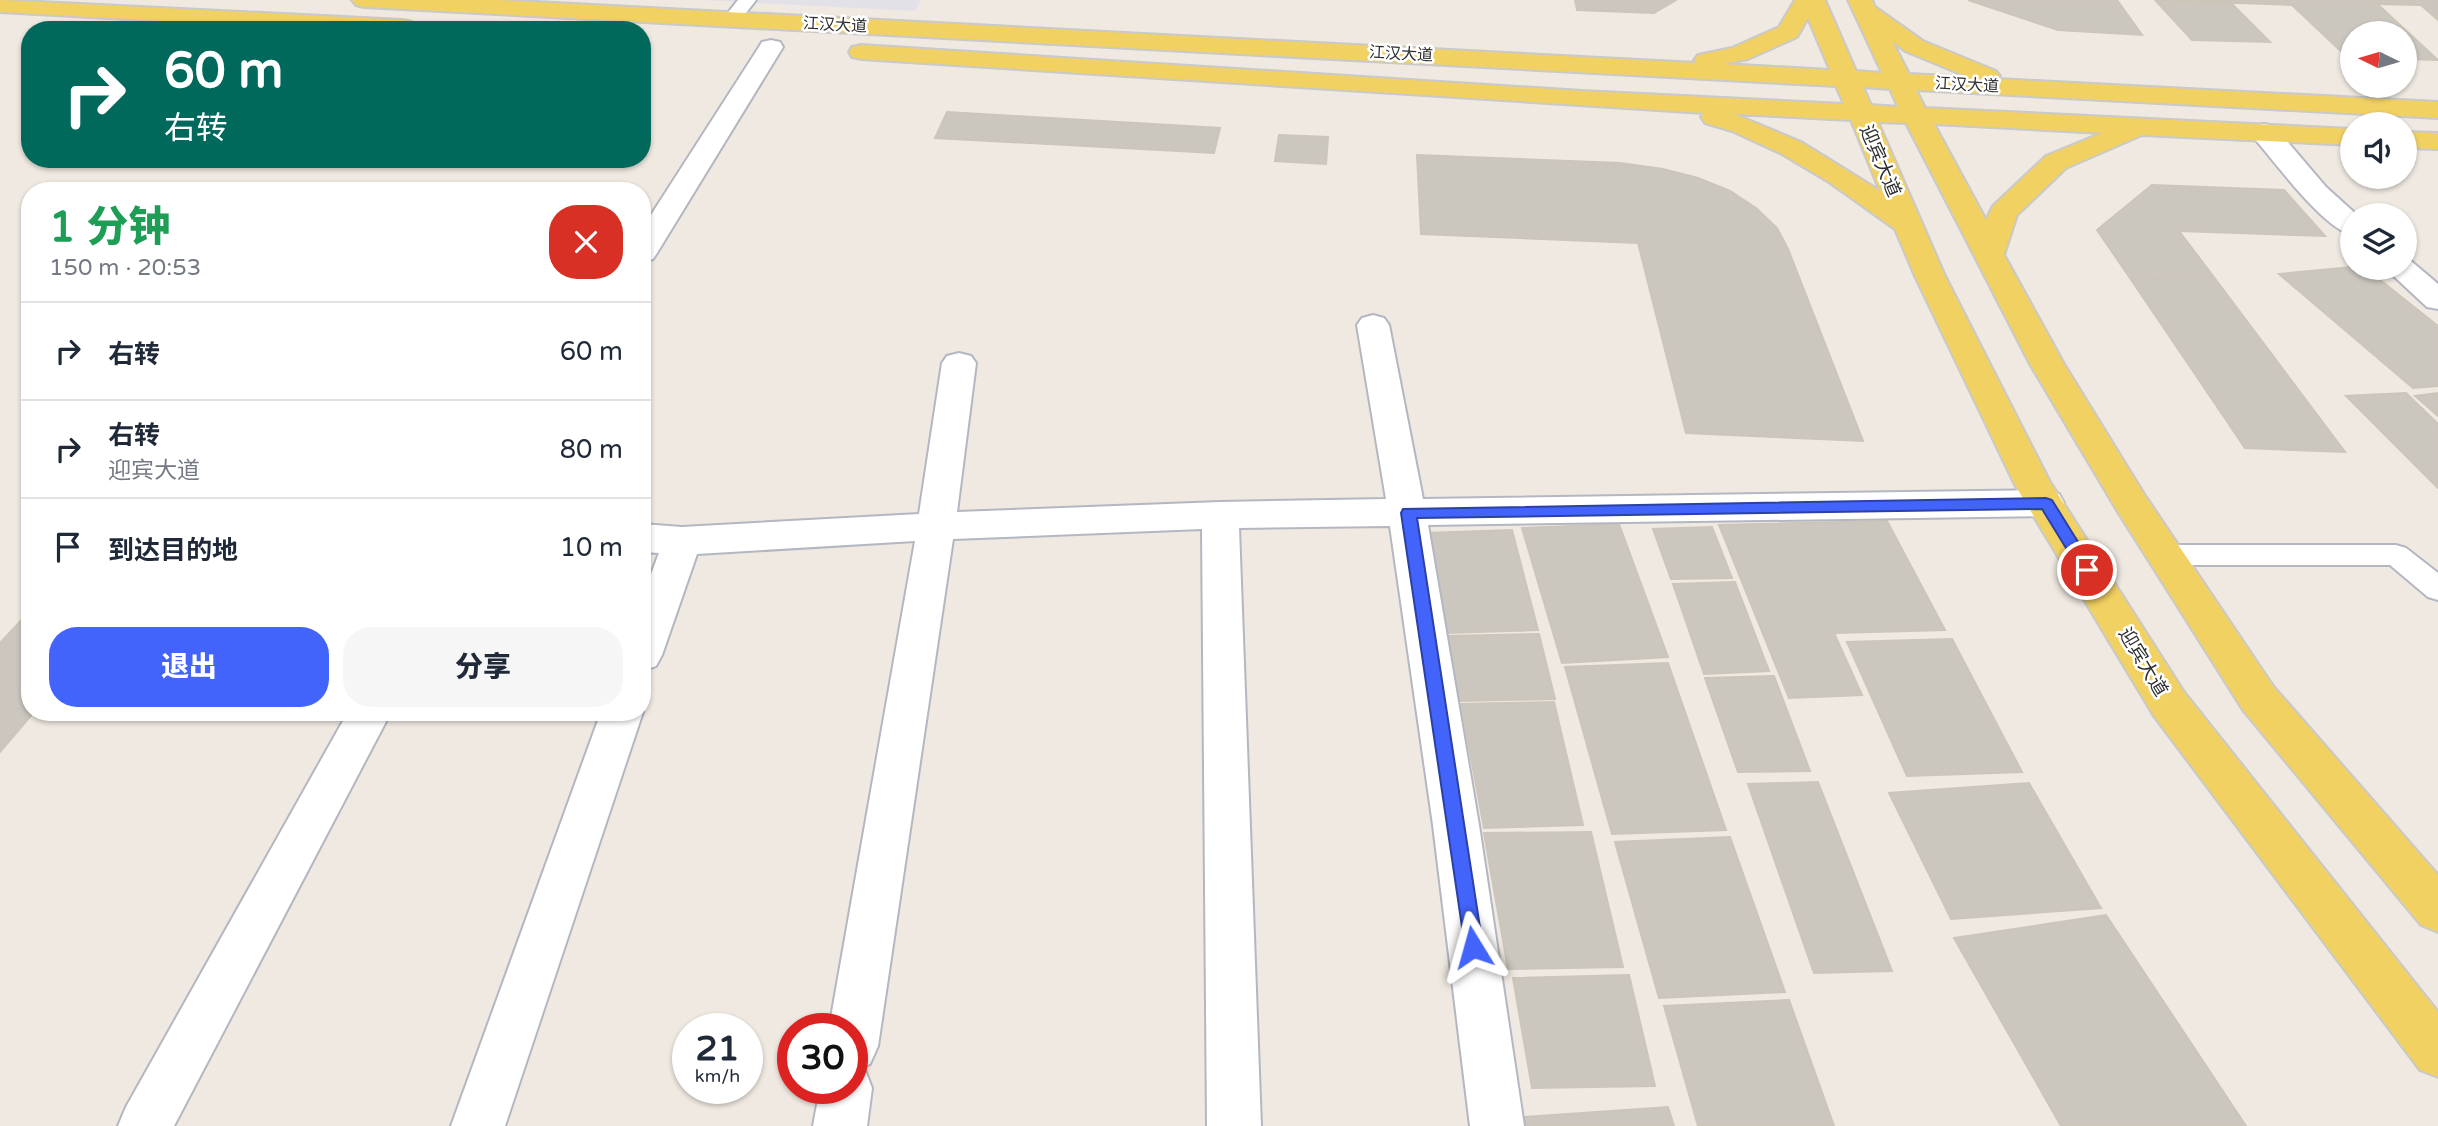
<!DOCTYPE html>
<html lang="zh">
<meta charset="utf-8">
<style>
:root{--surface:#fff;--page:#f6f6f7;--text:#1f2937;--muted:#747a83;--line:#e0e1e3;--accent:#4264fb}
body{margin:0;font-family:"Varela Round","Noto Sans SC",sans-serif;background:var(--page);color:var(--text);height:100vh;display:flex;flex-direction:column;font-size:26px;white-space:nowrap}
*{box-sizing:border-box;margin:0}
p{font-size:23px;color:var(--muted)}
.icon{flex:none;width:38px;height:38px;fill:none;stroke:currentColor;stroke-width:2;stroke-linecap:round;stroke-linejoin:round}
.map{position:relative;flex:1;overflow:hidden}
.sheet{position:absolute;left:21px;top:182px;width:630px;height:539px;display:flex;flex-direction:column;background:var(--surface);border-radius:28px;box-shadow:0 2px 5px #0004}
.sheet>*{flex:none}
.hud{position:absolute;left:21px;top:21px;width:630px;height:147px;border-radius:28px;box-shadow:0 2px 5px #0004;background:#00695c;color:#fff;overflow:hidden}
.needle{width:46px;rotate:275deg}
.controls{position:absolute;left:2340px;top:21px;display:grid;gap:14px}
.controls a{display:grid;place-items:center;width:77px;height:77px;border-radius:50%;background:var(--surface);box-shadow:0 2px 5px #0004;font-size:35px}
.speed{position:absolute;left:672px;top:1013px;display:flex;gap:14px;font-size:35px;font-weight:700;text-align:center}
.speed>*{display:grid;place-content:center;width:91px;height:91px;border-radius:50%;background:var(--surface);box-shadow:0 2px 5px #0004;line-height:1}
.speed small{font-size:18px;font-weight:400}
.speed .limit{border:10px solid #d22;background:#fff;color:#111}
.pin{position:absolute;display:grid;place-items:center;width:60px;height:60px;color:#fff;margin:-30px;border:4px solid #fff;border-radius:50%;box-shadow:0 2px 7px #0007}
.me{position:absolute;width:77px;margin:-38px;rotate:352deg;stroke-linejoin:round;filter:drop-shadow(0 0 5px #0008)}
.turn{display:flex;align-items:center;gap:24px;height:147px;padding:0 28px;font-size:32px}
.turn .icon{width:91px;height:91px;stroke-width:2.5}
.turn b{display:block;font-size:49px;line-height:60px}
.round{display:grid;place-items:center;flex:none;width:74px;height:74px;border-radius:28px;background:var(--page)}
.head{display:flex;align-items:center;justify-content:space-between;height:119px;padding:0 28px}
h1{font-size:42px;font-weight:800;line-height:52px;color:#1e9e55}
.button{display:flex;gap:14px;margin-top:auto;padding:14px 28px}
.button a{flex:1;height:80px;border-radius:28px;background:var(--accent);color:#fff;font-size:28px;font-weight:800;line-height:80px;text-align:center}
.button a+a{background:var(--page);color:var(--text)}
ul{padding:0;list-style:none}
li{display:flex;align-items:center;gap:21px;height:98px;padding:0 28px;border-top:2px solid var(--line)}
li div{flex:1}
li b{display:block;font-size:26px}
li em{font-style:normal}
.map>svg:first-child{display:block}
</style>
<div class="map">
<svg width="2438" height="1126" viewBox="0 0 2438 1126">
<rect width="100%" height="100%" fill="#efe9e1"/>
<path fill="#e3e1e8" d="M 701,0 L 921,0 L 915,11 Z"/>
<path fill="#cbc7bf" stroke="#cbc5ba" stroke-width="2" d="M 1575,0 L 1676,0 L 1654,13 L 1577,10 Z
M 1968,0 L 2117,0 L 2142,35 L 2058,30 Z
M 2155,0 L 2373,0 L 2438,60 L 2404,59 L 2404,33 L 2352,33 L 2352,57 L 2347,57 L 2292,5 Z
M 2373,0 L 2438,0 L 2438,20 L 2421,5 L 2377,4 Z
M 2156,1 L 2231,3 L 2270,42 L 2192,40 Z
M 947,112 L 1220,128 L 1214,153 L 935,138 Z
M 1279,135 L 1328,137 L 1326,164 L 1275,161 Z
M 1417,155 L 1620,163 L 1663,169 L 1698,178 L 1730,191 L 1756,208 L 1777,228 L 1788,249 L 1863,441 L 1686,433 L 1638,243 L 1421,234 Z
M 2152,185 L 2284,190 L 2325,236 L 2179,231 L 2216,280 L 2130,278 L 2097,230 Z
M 2352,267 L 2365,268 L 2438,326 L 2438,386 L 2413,388 L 2279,274 Z
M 2130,278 L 2216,280 L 2345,452 L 2245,448 Z
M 2406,393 L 2438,424 L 2438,488 L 2346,396 Z
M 2438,393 L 2438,416 L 2415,396 Z
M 1887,521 L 1945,630 L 1834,633 L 1862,695 L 1789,698 L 1719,525 Z
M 1619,524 L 1668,657 L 1562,663 L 1522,528 Z
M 1712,527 L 1732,578 L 1671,579 L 1653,529 Z
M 1512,530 L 1538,630 L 1446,633 L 1425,533 Z
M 1735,582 L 1769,671 L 1704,674 L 1673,584 Z
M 30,611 L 30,712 L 34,712 L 0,752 L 0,643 Z
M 1539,634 L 1555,699 L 1459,701 L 1447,636 Z
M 1952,639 L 2022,772 L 1907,776 L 1847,642 Z
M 1668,663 L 1726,830 L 1612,834 L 1565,667 Z
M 1774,676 L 1810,771 L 1738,772 L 1705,678 Z
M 1554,702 L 1583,825 L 1484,828 L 1461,704 Z
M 1818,782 L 1892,971 L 1814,973 L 1748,784 Z
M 2029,783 L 2101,908 L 1951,919 L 1889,793 Z
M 1591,832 L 1623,967 L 1508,969 L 1484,833 Z
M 1730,837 L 1785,992 L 1659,998 L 1615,842 Z
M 2106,915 L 2246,1126 L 2061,1126 L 1954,938 Z
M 1629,975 L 1655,1086 L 1532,1088 L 1513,978 Z
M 1789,1000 L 1834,1126 L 1698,1126 L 1664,1006 Z
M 1668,1107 L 1674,1126 L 1526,1126 L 1524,1117 Z"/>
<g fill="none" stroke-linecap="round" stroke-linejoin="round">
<defs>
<path id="service" d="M 738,0 L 756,0 L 738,23 L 726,23 L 723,19 Z
M 2165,545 L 2396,545 L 2406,548 L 2438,573 L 2438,600 L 2428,597 L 2390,565 L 2165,565 L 2155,562 L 2151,555 L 2155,548 Z"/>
<path id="minor" d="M 771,40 L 780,42 L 783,47 L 657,253 L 653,259 L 642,262 L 642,229 L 759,47 L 762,42 Z
M 2264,124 L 2274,126 L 2326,187 L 2357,215 L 2352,215 L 2352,235 C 2322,227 2276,163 2254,138 L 2250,132 L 2254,126 Z
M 2404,260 L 2411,261 L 2438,284 L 2438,309 L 2427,307 L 2385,268 L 2404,268 Z
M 1373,315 L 1384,318 L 1389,325 L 1423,499 L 2046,490 L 2059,494 L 2064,503 L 2059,512 L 2046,516 L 1428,525 L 1479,825 L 1524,1126 L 1470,1126 L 1433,825 L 1390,526 L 1239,528 L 1261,1126 L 1207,1126 L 1202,529 L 953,539 L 878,1046 L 870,1064 L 860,1068 L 865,1070 L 872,1088 L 867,1126 L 813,1126 L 820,1088 L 852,1088 L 852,1029 L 829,1029 L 915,541 L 697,554 L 662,655 L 656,666 L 642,671 L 642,598 L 659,553 L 642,552 L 642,524 L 682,527 L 919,514 L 942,363 L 947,356 L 959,353 L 971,356 L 976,363 L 957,512 L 1220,502 L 1386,499 L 1357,325 L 1362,318 Z
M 642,710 L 643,712 L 505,1126 L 451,1126 L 601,712 L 642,712 Z
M 348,712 L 391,712 L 174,1126 L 118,1126 L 126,1107 Z"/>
<path id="primary" d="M 0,0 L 403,20 L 412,22 L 415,27 L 413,30 L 321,30 L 0,12 Z
M 352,0 L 498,0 L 1697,63 L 1694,60 L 1698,55 L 1732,48 L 1779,27 L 1795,0 L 1825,0 L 1856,71 L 1882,73 L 1848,0 L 1872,0 L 1875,7 L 1923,41 L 1996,71 L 2000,76 L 1998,79 L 2438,102 L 2438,118 L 1916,90 L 1925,108 L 2352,129 L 2352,145 L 2142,135 L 2066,168 L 2017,215 L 2004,255 L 2064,364 L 2144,494 L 2273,686 L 2438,875 L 2438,932 L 2421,925 L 2243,710 L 2118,512 L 2030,364 L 1906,123 L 1878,122 L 1945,276 L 2050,482 L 2184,692 L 2438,1012 L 2438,1077 L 2420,1070 L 2154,716 L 2015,485 L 1915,276 L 1895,229 L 1829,182 L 1782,154 L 1732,131 L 1705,123 L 1701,117 L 1704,113 L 861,59 L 852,57 L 849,52 L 852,47 L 861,45 L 1582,91 L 1844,104 L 1836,86 L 364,7 L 356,5 ZM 1808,18 L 1830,70 L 1723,64 L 1748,59 L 1797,37 ZM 1892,41 L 1905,51 L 1968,77 L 1909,74 ZM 1863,87 L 1890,89 L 1898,107 L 1871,105 ZM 1734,114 L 1851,120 L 1880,191 L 1801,142 ZM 1934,124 L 2102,133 L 2046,156 L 1993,206 L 1986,220 Z
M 2404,132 L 2438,133 L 2438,149 L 2404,148 Z"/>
</defs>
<use href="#service" stroke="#b4b7c1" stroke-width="4"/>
<use href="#minor" stroke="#b4b7c1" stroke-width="4"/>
<use href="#primary" stroke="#c9c9c9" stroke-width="4"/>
<use href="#service" fill="#fff" fill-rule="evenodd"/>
<use href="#minor" fill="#fff" fill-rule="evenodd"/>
<use href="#primary" fill="#f2d163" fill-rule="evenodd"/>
</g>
<path fill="#4264fb" stroke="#2b41a3" stroke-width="2" d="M 2046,498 L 2052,500 L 2093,566 L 2095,570 L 2093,574 L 2082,574 L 2042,509 L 1417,518 L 1483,947 L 1480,954 L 1473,956 L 1466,954 L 1401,513 L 1403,509 Z"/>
<g text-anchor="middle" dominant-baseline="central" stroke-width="5" stroke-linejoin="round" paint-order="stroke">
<g font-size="16" fill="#2e2e2e" stroke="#fff">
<text transform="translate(835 25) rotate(3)">江汉大道</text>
<text transform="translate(1401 54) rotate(3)">江汉大道</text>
<text transform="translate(1967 85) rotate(3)">江汉大道</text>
</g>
<g font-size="19" fill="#2e2e2e" stroke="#fff">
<text transform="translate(1880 161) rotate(67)">迎宾大道</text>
<text transform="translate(2143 662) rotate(59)">迎宾大道</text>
</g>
</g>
</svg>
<div class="controls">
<a><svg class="needle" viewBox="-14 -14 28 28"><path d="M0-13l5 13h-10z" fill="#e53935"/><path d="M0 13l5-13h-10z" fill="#747a83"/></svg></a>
<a><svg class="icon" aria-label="sound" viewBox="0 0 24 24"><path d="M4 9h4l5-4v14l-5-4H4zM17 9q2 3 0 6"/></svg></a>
<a><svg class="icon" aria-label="layers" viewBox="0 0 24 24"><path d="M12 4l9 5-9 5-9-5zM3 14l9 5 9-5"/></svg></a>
</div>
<div class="speed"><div>21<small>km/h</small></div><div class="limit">30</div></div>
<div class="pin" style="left:2087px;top:570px;background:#d93025"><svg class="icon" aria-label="arrive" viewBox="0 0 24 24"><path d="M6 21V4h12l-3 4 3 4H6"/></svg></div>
<svg class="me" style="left:1473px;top:947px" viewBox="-20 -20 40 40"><path d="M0-17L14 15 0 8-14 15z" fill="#4264fb" stroke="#fff" stroke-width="4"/></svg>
<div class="hud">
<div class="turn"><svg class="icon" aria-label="right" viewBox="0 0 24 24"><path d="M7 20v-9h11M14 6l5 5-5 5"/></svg><div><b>60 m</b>右转</div></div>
</div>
<section class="sheet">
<div class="head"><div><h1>1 分钟</h1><p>150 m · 20:53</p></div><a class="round" style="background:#d93025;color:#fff"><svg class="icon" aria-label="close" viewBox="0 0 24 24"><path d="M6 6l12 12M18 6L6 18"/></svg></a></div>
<ul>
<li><svg class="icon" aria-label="right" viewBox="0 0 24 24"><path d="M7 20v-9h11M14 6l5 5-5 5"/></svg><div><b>右转</b></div><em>60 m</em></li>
<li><svg class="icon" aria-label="right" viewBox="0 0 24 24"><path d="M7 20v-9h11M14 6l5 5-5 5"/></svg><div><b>右转</b><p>迎宾大道</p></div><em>80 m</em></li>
<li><svg class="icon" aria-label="arrive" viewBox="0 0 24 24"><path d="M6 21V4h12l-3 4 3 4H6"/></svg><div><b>到达目的地</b></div><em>10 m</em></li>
</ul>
<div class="button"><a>退出</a><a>分享</a></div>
</section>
</div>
